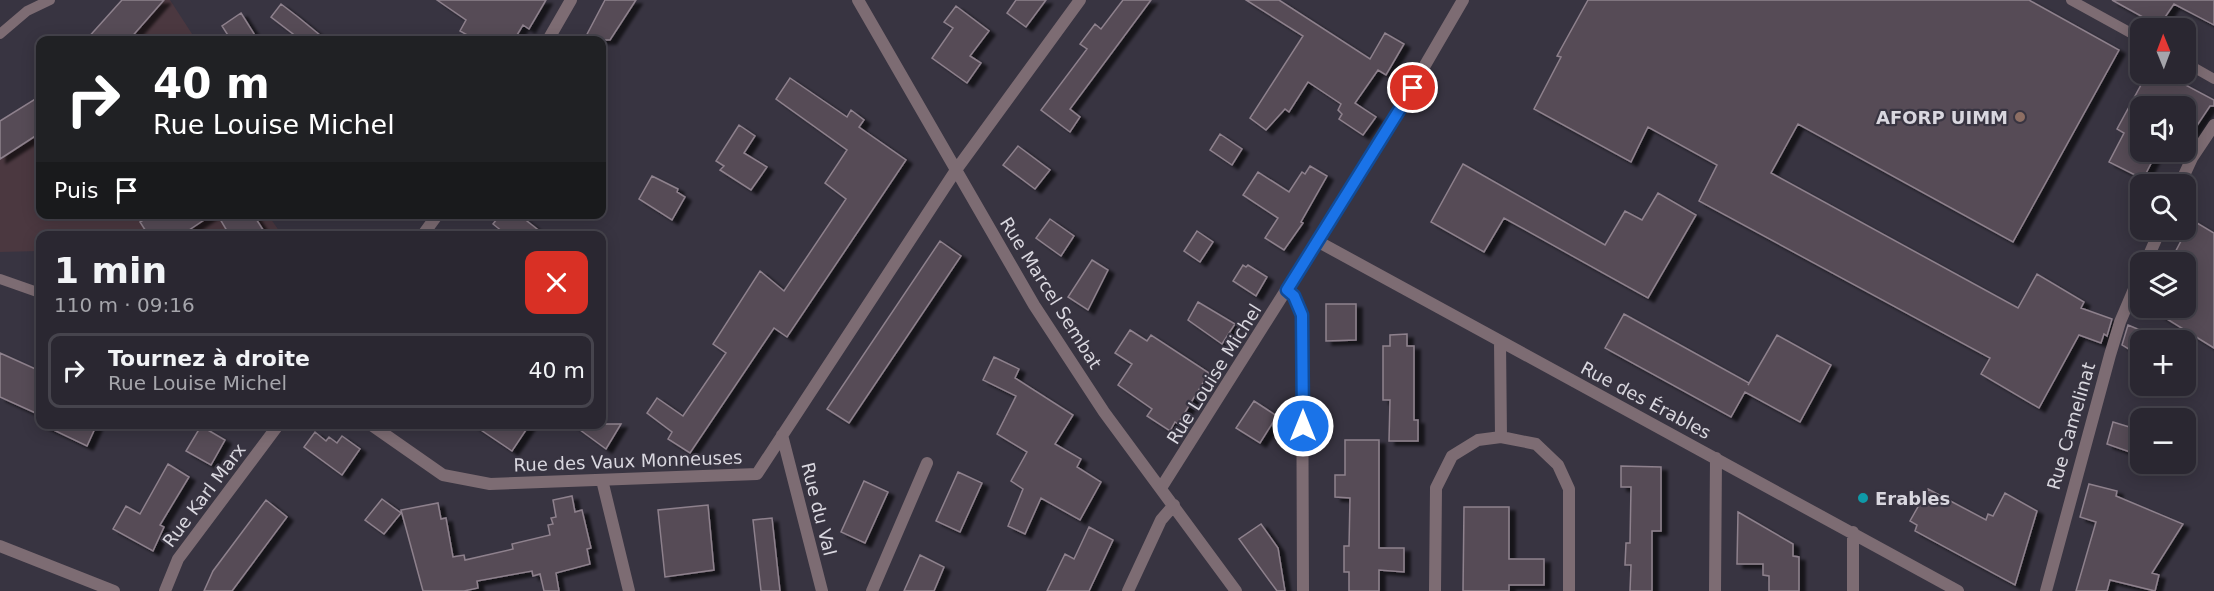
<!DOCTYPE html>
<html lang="fr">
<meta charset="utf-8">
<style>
:root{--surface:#2a2731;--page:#36333d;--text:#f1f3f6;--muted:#a5a5ab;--line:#46444d}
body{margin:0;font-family:"DejaVu Sans",sans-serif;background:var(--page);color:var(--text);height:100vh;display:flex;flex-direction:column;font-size:22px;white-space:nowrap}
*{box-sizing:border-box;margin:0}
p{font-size:20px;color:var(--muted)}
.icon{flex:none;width:33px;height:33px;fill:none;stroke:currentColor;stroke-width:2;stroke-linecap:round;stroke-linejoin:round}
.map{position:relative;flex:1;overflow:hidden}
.sheet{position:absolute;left:36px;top:231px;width:570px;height:198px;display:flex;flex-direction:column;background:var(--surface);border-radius:12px;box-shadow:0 3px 15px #0003,0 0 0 2px var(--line)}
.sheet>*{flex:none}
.hud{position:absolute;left:36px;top:36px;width:570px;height:183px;border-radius:12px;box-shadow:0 3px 15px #0003,0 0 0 2px var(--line);background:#202124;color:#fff;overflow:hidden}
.needle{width:39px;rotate:359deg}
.controls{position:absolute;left:2130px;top:18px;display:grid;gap:12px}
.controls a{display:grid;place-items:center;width:66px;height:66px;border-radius:12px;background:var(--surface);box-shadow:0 3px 15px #0003,0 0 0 2px var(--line);font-size:30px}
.pin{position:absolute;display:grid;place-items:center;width:51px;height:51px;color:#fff;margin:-26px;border:3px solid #fff;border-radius:50%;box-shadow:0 2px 6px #0007}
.me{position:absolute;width:66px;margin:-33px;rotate:0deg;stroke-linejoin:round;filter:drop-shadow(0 0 4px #0008)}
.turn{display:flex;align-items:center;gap:21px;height:126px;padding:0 18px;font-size:27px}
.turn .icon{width:78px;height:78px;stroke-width:2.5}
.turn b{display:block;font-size:42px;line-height:51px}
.then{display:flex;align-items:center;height:57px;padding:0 18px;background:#0003;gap:12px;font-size:22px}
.round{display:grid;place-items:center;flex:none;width:63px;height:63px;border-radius:12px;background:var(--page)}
.overview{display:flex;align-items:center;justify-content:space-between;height:102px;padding:0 18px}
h1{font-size:36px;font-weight:600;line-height:45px}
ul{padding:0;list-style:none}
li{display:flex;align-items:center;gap:18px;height:75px;margin:0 12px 9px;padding:0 6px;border:3px solid var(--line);border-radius:12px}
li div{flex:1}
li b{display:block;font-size:22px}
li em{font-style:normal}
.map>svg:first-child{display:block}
</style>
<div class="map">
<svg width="2214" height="591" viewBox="0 0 2214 591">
<defs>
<filter id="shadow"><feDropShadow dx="6" dy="4" stdDeviation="1.5" flood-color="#0009"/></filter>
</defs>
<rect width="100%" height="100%" fill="#383441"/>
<path fill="#4b3840" d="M 122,0 L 150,0 L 158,7 L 165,0 L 170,0 L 196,40 L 86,40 Z
M 40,96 L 40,214 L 268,215 L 282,235 L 40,236 L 40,251 L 0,252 L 0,121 Z"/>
<path fill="#574c56" stroke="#8e818d" stroke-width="1.5" filter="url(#shadow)" d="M 122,0 L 164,0 L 129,40 L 86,40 Z
M 437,0 L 546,0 L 529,29 L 523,25 L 514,40 L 476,40 L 460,31 L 466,20 Z
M 605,0 L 636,0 L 610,40 L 584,40 Z
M 1016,0 L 1046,0 L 1026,27 L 1007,13 Z
M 1123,0 L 1151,0 L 1070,109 L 1080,117 L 1070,132 L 1041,110 L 1087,49 L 1080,44 L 1095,24 L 1101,29 Z
M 1246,0 L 1279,0 L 1370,59 L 1385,33 L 1404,44 L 1386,75 L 1378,70 L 1355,103 L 1376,117 L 1363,135 L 1339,119 L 1342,114 L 1338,110 L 1341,104 L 1308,82 L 1289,112 L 1285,109 L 1266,130 L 1250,118 L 1303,36 Z
M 1588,0 L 2029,0 L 2119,50 L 2013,242 L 1798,124 L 1771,173 L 2018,308 L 2037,274 L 2084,302 L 2081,308 L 2112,319 L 2107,336 L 2104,334 L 2101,343 L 2079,335 L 2039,408 L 1981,374 L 1990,358 L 1699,201 L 1717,165 L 1648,127 L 1631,162 L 1534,109 L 1561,57 L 1557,56 Z
M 2112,0 L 2214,0 L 2214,25 L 2174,4 L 2159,26 Z
M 281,4 L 298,17 L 326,40 L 301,40 L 271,17 Z
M 956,6 L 989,31 L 970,56 L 981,63 L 967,83 L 932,58 L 953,28 L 944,22 Z
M 241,13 L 258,40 L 231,40 L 222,26 Z
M 2147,74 L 2165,74 L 2214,100 L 2214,106 L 2210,106 L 2186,142 L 2186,106 L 2140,106 L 2140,152 L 2157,152 L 2143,179 L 2109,162 L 2124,133 L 2117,129 Z
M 790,78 L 847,117 L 851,110 L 864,120 L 859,127 L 906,160 L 787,337 L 774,328 L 690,453 L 668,439 L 672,432 L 647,413 L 657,398 L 683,416 L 726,353 L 713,344 L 760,271 L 784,291 L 846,199 L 825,183 L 847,150 L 776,99 Z
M 40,96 L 40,133 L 0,159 L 0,121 Z
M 739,125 L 755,136 L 744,153 L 767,167 L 751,190 L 720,170 L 724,166 L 716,161 Z
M 1220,134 L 1242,149 L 1232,165 L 1210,150 Z
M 1018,146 L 1050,170 L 1035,189 L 1003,165 Z
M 1463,164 L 1605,245 L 1625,211 L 1642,220 L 1658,193 L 1696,215 L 1648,298 L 1504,218 L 1484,252 L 1431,222 Z
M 1310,166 L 1327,176 L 1301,222 L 1303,223 L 1284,250 L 1265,238 L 1278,218 L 1243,195 L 1258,172 L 1289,192 L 1302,172 L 1305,174 Z
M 652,176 L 678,189 L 677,192 L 685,197 L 672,220 L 639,199 Z
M 153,214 L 213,214 L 180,236 L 149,236 L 140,222 Z
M 217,214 L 253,214 L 267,236 L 230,236 Z
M 501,214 L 518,214 L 546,236 L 508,236 L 493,224 Z
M 1050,219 L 1074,236 L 1061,256 L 1036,238 Z
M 2192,220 L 2214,233 L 2214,348 L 2149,308 L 2186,308 L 2186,262 L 2170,262 Z
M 1197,231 L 1213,242 L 1200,262 L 1184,251 Z
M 940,241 L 961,256 L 849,423 L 827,409 Z
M 1092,260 L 1108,270 L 1088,310 L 1068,297 Z
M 1243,265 L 1246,267 L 1248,265 L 1267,277 L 1256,296 L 1233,281 Z
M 1198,302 L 1235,324 L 1222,344 L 1188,320 Z
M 1326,304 L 1356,304 L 1356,340 L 1326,341 Z
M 1624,314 L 1749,383 L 1748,385 L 1777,335 L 1831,365 L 1800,422 L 1745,392 L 1731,417 L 1605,348 Z
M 2128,325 L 2140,330 L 2140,356 L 2122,345 Z
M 1130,330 L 1147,341 L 1151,335 L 1209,373 L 1178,424 L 1175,422 L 1170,431 L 1147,416 L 1152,409 L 1118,385 L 1132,364 L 1115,353 Z
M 1407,334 L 1407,346 L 1414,346 L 1414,420 L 1418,420 L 1418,441 L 1389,441 L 1390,400 L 1383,400 L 1383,346 L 1390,346 L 1390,335 Z
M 0,353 L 40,371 L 40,415 L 0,397 Z
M 994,357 L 1019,369 L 1015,378 L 1073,415 L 1055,444 L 1081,459 L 1077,467 L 1101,482 L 1080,520 L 1041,498 L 1025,534 L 1008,526 L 1023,489 L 1011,481 L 1027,452 L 997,434 L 1016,396 L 983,380 Z
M 1254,401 L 1277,416 L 1260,443 L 1236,428 Z
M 2113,422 L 2136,429 L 2130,452 L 2107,444 Z
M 41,424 L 97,424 L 87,446 Z
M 472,424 L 530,424 L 512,451 Z
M 572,424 L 621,424 L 606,449 Z
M 201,426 L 225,440 L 211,465 L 186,451 Z
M 315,432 L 326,441 L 329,437 L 337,443 L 342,436 L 360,449 L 342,475 L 304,447 Z
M 1345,440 L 1379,440 L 1379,548 L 1404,548 L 1404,572 L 1379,570 L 1379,591 L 1349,591 L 1349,572 L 1344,572 L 1344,546 L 1349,546 L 1350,498 L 1335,497 L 1335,475 L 1345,475 Z
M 168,464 L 189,477 L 160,525 L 164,527 L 153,551 L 113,529 L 126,506 L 140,514 Z
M 1621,466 L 1661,467 L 1661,531 L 1652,531 L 1652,591 L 1630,591 L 1631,565 L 1625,565 L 1626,543 L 1630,543 L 1631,487 L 1621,487 Z
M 958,472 L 982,483 L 960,532 L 936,521 Z
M 864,481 L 888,492 L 865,543 L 841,532 Z
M 2089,484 L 2117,491 L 2116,496 L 2183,524 L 2152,573 L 2159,575 L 2155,591 L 2110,580 L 2107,591 L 2076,591 L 2096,522 L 2080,517 Z
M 1928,489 L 1986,520 L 1988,514 L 1993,516 L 2005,493 L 2037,511 L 2015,585 L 1915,531 L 1917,525 L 1910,521 Z
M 572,496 L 575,512 L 582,510 L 591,548 L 587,549 L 590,564 L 556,573 L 559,591 L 544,591 L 540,574 L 533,576 L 532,571 L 477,581 L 478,588 L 464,591 L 423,591 L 401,510 L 438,503 L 441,519 L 446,518 L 453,557 L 464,555 L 465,560 L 513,549 L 512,544 L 550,535 L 548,525 L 553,524 L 551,518 L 556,517 L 553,500 Z
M 382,499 L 401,513 L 384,534 L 365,520 Z
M 266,500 L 287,517 L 232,591 L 204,591 L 213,571 Z
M 708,505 L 714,570 L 665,577 L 658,510 Z
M 1464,507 L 1509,507 L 1509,559 L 1544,559 L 1544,585 L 1509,585 L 1509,591 L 1463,591 Z
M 1738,512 L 1793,544 L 1793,556 L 1799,557 L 1799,591 L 1769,591 L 1769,576 L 1763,575 L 1763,564 L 1737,564 Z
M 772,518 L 780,591 L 761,591 L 753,520 Z
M 1261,524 L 1278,548 L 1285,591 L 1277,591 L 1239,539 Z
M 1089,527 L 1113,540 L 1089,591 L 1047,591 L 1065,554 L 1074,559 Z
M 920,555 L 944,567 L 934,591 L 904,591 Z"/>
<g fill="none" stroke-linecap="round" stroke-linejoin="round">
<path stroke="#7d6c73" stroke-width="10" d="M 2071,0 L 2140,38
M 0,34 L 27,11 L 50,0
M 2186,63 L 2214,79
M 0,279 L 40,293"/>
<path stroke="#7d6c73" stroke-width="12" d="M 858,0 L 1034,305 L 1104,412 L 1236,591
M 548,40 L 571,0
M 2180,184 L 2192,158 L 2214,125
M 422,236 L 438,214
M 1317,241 L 1958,591
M 2146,262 L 2160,230
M 1287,290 L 1294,296 L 1302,315 L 1303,591
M 1500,342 L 1501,437
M 370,424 L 443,475 L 490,484 L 757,474 L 956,170 L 1080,0
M 782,435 L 822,591
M 602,480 L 629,591
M 1161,488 L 1389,127 L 1463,0
M 0,546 L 114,591
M 165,591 L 178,559 L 279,424
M 872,591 L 927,463
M 1128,591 L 1161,520 L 1174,505
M 1435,591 L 1436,488 L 1452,456 L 1478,440 L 1501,437 L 1536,444 L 1558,465 L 1569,489 L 1569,591
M 1715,591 L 1716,458
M 1853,591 L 1853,532
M 2046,591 L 2110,355 L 2120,322 L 2140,275"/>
</g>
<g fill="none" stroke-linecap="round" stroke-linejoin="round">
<defs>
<path id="route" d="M 1303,426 L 1302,315 L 1294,296 L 1287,290 L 1413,88"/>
</defs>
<use href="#route" stroke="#114b97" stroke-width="15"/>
<use href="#route" stroke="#1a73e8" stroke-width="10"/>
</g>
<circle fill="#8d6e63" stroke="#383441" stroke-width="2" cx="2020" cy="117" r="6"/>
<circle fill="#0f9aa8" stroke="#383441" stroke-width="2" cx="1863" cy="498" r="6"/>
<g text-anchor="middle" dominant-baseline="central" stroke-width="4.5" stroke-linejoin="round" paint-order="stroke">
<g font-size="18" font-weight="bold" fill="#d9d7df" stroke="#383441" text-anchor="end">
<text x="2008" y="117">AFORP UIMM</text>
<text x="1875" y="498" text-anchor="start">Erables</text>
</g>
<g font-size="18" fill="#d9d7df" stroke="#383441">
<text transform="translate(1051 293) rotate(58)">Rue Marcel Sembat</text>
<text transform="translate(1214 374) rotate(-58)">Rue Louise Michel</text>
<text transform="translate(1646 400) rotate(28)">Rue des Érables</text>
<text transform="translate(2071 426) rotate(-74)">Rue Camelinat</text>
<text transform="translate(628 461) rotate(-2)">Rue des Vaux Monneuses</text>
<text transform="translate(204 495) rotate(-53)">Rue Karl Marx</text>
<text transform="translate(819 509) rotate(76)">Rue du Val</text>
</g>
</g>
</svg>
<div class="controls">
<a><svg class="needle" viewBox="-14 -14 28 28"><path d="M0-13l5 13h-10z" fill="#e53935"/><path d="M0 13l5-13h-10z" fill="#a5a5ab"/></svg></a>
<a><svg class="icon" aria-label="sound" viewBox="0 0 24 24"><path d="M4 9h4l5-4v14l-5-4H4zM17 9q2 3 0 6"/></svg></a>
<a><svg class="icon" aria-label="search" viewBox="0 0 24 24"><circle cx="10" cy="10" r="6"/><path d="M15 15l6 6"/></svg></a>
<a><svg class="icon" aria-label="layers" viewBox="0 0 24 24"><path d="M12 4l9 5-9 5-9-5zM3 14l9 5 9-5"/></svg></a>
<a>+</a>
<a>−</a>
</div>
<div class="pin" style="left:1413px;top:88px;background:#d93025"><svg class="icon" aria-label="arrive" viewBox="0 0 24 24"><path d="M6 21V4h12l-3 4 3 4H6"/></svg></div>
<svg class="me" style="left:1303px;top:426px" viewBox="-20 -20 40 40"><circle r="17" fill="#1a73e8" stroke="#fff" stroke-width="3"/><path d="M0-11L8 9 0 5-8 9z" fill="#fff"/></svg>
<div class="hud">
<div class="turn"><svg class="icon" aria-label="right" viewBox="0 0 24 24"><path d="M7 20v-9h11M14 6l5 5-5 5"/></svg><div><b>40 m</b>Rue Louise Michel</div></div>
<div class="then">Puis<svg class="icon" aria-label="arrive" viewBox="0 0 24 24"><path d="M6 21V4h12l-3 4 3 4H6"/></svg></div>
</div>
<section class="sheet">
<div class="overview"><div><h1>1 min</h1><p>110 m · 09:16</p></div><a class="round" style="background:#d93025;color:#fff"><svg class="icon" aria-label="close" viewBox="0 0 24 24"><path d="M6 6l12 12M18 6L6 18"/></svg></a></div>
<ul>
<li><svg class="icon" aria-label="right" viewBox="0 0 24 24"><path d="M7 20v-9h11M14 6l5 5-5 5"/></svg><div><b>Tournez à droite</b><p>Rue Louise Michel</p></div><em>40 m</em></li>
</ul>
</section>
</div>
